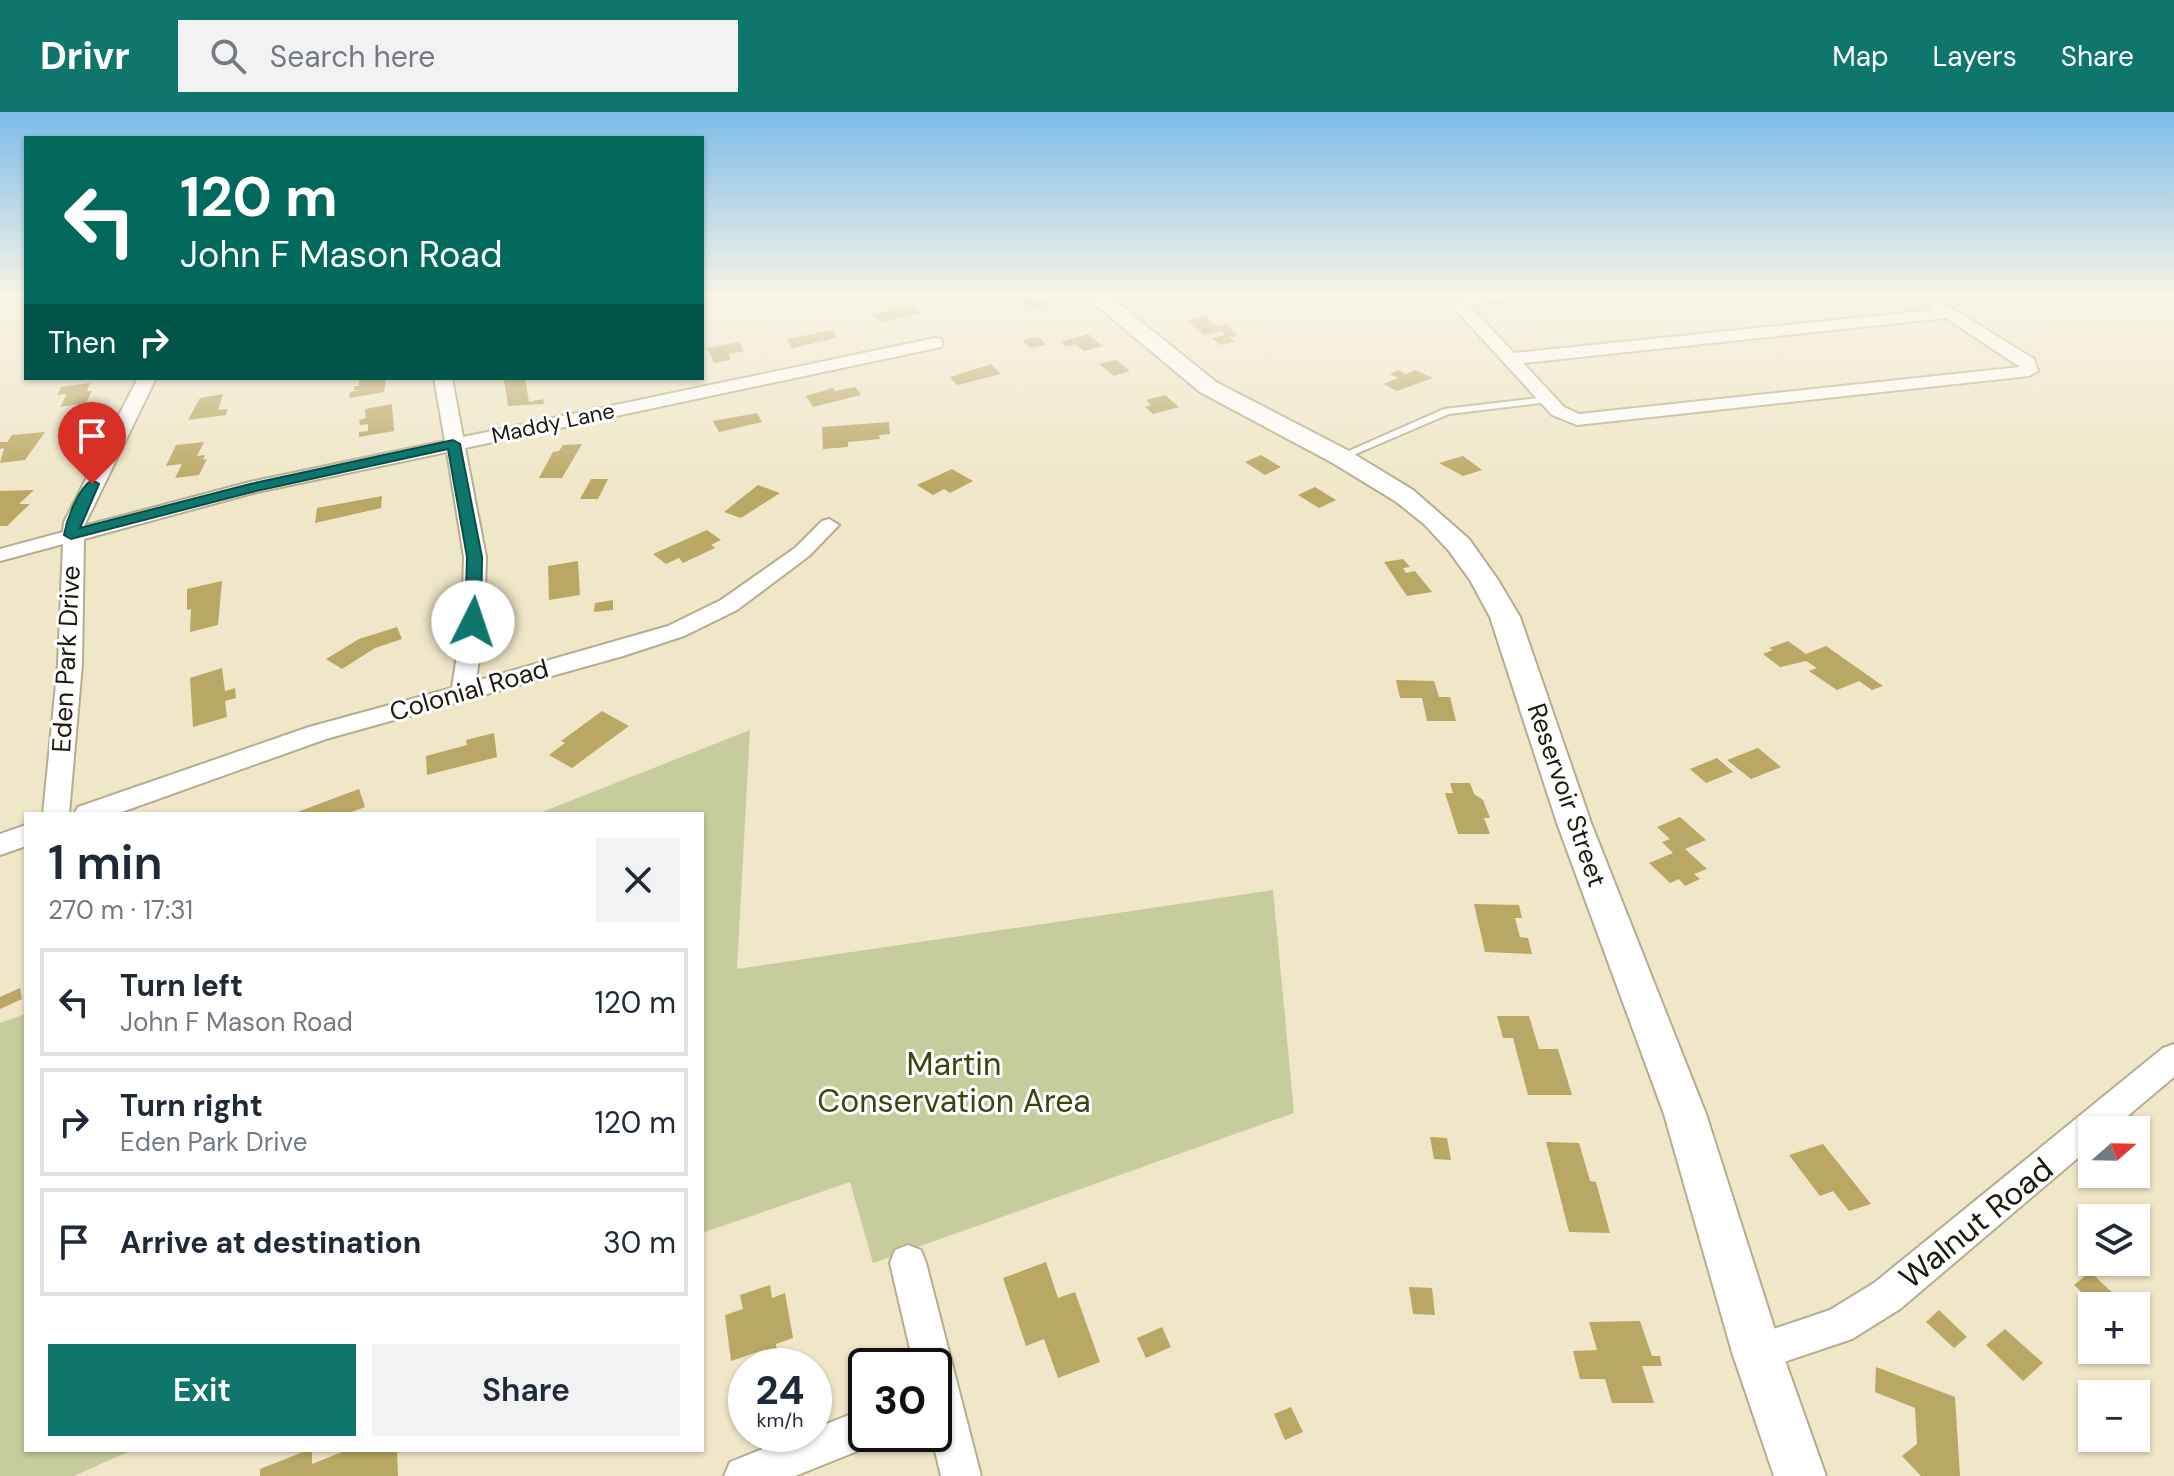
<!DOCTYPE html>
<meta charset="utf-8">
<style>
:root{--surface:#fff;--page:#f2f2f3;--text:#1f2937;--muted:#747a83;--line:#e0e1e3;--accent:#0f766e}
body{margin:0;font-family:"DM Sans",sans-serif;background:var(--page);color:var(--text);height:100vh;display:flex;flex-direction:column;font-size:30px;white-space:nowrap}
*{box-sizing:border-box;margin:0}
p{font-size:26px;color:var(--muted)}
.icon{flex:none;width:44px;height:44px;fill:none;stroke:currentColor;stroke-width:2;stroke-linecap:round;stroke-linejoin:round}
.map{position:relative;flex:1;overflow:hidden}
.side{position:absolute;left:24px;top:700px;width:680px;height:640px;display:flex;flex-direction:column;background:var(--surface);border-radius:0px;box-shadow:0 2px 6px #0004}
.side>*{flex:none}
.hud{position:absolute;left:24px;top:24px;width:680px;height:244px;border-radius:0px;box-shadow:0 2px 6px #0004;background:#00695c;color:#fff;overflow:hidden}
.needle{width:52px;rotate:70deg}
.tools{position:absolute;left:2078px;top:1004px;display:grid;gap:16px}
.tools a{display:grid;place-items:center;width:72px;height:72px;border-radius:0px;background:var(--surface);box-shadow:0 2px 6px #0004;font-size:40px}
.speed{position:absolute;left:728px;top:1236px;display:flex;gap:16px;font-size:40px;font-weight:700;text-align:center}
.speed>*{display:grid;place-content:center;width:104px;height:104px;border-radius:50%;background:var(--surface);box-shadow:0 2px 6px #0004;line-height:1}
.speed small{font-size:20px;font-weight:400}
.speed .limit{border:4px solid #111;border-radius:12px;background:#fff;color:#111}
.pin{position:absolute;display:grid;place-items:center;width:68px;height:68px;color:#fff;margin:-82px -34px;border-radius:50% 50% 50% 0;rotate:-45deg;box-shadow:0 0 8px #0007}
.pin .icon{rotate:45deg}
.me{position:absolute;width:88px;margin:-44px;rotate:4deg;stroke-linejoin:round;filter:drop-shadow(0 0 6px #0008)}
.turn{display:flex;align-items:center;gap:28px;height:168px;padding:0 24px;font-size:36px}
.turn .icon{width:104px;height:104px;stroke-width:2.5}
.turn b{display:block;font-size:56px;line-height:68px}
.then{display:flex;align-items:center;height:76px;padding:0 24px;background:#0003;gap:16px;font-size:30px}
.round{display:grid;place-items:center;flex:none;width:84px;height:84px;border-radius:0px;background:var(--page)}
.overview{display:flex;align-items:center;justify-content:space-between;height:136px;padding:0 24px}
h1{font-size:48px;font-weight:600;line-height:60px}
.button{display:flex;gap:16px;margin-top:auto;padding:16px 24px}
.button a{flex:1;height:92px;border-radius:0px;background:var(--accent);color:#fff;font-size:32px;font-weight:600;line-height:92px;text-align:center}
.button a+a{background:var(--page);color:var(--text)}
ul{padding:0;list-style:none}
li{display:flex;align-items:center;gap:24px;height:108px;margin:0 16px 12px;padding:0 8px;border:4px solid var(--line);border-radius:0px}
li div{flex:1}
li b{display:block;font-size:30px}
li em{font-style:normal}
header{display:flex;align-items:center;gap:48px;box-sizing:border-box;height:112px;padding:0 40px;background:var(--accent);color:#fff}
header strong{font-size:38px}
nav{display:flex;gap:44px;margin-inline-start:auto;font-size:28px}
.search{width:560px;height:72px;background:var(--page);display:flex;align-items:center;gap:20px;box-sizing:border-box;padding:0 28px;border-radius:0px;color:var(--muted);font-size:30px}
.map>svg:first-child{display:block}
</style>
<header>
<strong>Drivr</strong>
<div class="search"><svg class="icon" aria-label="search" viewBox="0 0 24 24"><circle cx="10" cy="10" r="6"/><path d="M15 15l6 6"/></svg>Search here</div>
<nav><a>Map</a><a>Layers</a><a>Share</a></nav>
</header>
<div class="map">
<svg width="2174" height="1364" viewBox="0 0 2174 1364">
<rect width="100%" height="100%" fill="#efe7c7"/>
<path fill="#c7cc9d" d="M 750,618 L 737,857 L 1273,778 L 1294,1001 L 873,1151 L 850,1070 L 702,1121 L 702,702 L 537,702 Z
M 26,902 L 26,1338 L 132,1338 L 74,1364 L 0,1364 L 0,911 Z"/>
<path fill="#b9a765" d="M 1013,183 L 1029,183 L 1052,191 L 1037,197 L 1004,187 Z
M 1212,183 L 1238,183 L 1242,189 L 1216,190 Z
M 915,193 L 921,201 L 879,210 L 872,202 Z
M 1205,204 L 1216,214 L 1226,212 L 1238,223 L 1229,225 L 1235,230 L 1220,233 L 1212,226 L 1225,223 L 1221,219 L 1204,223 L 1187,208 Z
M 832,218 L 837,226 L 792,236 L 787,227 Z
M 1088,222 L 1103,234 L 1084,239 L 1075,232 L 1066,235 L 1060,230 Z
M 1039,225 L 1046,233 L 1030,236 L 1022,228 Z
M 739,230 L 744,239 L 729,242 L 731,248 L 714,251 L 707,236 Z
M 1116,248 L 1130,259 L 1114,264 L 1099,252 Z
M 991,252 L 1001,262 L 957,273 L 950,265 Z
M 1398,258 L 1406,262 L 1415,258 L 1433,266 L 1397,279 L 1383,272 L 1398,266 L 1390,262 Z
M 359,266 L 386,266 L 384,280 L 349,286 L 350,280 L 360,278 L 354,278 L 354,274 L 359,274 Z
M 514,266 L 525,266 L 529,290 L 543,287 L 544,292 L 508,294 L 504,268 Z
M 90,271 L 87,279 L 92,279 L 86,291 L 60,295 L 67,282 L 57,283 L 61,275 Z
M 855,275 L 861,283 L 813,295 L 806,284 L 833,276 L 835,279 Z
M 223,282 L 218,298 L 228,297 L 226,303 L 188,308 L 200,286 Z
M 1165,283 L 1179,295 L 1153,302 L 1145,295 L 1151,293 L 1146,288 Z
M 392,292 L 394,319 L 359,325 L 359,320 L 368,319 L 368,312 L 360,313 L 359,308 L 366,306 L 365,297 Z
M 757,301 L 762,310 L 719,320 L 713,309 Z
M 889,310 L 890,322 L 879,323 L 880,327 L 848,330 L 848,335 L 823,337 L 822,315 Z
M 45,320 L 25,348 L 0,351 L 4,336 L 0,337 L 0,330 L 7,330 L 12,323 Z
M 204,330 L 197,344 L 205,343 L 203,348 L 207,347 L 199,363 L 175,366 L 182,352 L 166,354 L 176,333 Z
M 582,332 L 562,366 L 539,366 L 553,340 L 559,339 L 563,333 Z
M 1261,343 L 1281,355 L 1265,363 L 1245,350 Z
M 1463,344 L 1482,358 L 1463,364 L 1439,351 Z
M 952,357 L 973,369 L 950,381 L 944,377 L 933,383 L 917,373 Z
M 591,367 L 608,367 L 598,387 L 580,387 Z
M 758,373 L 780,381 L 741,406 L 724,400 Z
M 1315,375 L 1336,388 L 1319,396 L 1298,383 Z
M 34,378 L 19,392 L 30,392 L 7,414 L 0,414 L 0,379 Z
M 382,384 L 381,396 L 315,411 L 317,396 Z
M 707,418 L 721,428 L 711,433 L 715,436 L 683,451 L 679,446 L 666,452 L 653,442 Z
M 1403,447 L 1410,455 L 1403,456 L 1406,461 L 1415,459 L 1432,480 L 1407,484 L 1384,450 Z
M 578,449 L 580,483 L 549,488 L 548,454 Z
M 222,469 L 218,513 L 190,520 L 191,497 L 187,498 L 187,477 Z
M 613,488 L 613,498 L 594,500 L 595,491 Z
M 397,515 L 402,527 L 375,536 L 342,557 L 326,547 L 359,527 Z
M 1788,529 L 1806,542 L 1826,534 L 1883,574 L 1872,578 L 1859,569 L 1837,578 L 1809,559 L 1817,556 L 1806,549 L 1780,555 L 1763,542 L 1773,538 L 1769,536 Z
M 222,556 L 225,579 L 235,576 L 236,586 L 225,589 L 227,605 L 193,615 L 190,566 Z
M 1396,568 L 1434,569 L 1439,585 L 1450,585 L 1456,609 L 1427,609 L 1422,586 L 1400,586 Z
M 602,599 L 629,614 L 572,656 L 549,643 L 565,631 L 561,629 Z
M 494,621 L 497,645 L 427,663 L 426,644 L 467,633 L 466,628 Z
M 1758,636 L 1781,655 L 1751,667 L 1727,648 Z
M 1717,646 L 1733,660 L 1706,671 L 1690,657 Z
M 1450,671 L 1470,671 L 1474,682 L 1483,688 L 1490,706 L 1484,706 L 1490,722 L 1458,722 L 1445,681 L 1453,681 Z
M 359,677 L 365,695 L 346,702 L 292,702 Z
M 1680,705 L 1706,728 L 1685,737 L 1707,757 L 1694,762 L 1700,767 L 1685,774 L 1679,767 L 1670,771 L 1649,751 L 1673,741 L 1662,730 L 1670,727 L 1657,715 Z
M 1474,792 L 1519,793 L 1522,806 L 1515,806 L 1520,825 L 1528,826 L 1532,842 L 1485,840 Z
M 20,876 L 22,887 L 0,897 L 0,885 Z
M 1497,904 L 1529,904 L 1539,937 L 1558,937 L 1572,983 L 1528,983 L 1513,926 L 1503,926 Z
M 1430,1025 L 1447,1026 L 1451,1048 L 1434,1047 Z
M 1546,1030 L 1579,1031 L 1590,1069 L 1596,1070 L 1610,1121 L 1569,1120 Z
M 1823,1032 L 1871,1092 L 1849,1099 L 1833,1079 L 1820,1084 L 1789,1043 Z
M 1046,1150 L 1058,1186 L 1075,1180 L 1100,1250 L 1058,1266 L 1044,1227 L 1026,1234 L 1003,1166 Z
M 2090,1160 L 2127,1194 L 2096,1194 L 2074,1173 Z
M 770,1173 L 772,1186 L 785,1181 L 793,1226 L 776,1232 L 777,1240 L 767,1244 L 766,1237 L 731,1249 L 725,1203 L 743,1197 L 740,1183 Z
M 1409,1175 L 1432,1176 L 1435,1203 L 1413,1202 Z
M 1939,1198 L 1967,1225 L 1954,1236 L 1926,1210 Z
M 1640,1209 L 1652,1244 L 1660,1244 L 1662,1254 L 1642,1254 L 1654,1291 L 1612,1291 L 1605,1267 L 1580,1267 L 1573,1239 L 1597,1238 L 1589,1210 Z
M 1162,1215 L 1171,1235 L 1146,1246 L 1137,1226 Z
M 2005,1217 L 2043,1251 L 2023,1269 L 1986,1233 Z
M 1876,1255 L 1955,1285 L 1960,1364 L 1921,1364 L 1902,1344 L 1917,1332 L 1915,1296 L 1875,1280 Z
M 1291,1295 L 1303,1320 L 1285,1328 L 1274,1302 Z
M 308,1338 L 312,1338 L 312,1352 L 347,1338 L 397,1338 L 398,1364 L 260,1364 L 260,1357 Z"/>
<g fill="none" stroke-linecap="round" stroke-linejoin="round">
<defs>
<path id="service" d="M 1547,285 L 1550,286 L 1550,290 L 1449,302 L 1344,347 L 1335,345 L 1444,297 Z"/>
<path id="minor" d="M 1465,183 L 1515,183 L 1507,188 L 1469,193 L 1514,241 L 1933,198 L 1912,183 L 1930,183 L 2034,247 L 2038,259 L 2029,264 L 1577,313 L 1552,303 L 1454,196 L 1454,190 ZM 1946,206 L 2020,255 L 1579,302 L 1564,295 L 1523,251 Z
M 935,226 L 941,227 L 943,231 L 941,235 L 465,336 L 486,445 L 484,510 L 476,569 L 668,514 L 721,488 L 795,436 L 822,409 L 829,407 L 839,413 L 809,444 L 737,498 L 684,524 L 623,544 L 326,627 L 116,702 L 74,702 L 78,695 L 309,615 L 452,576 L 462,510 L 464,445 L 447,340 L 253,381 L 84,427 L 82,552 L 69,702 L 43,702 L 58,552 L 63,432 L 0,449 L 0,437 L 63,420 L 64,410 L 138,266 L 156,266 L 84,414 L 250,370 L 445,329 L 434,266 L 452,266 L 463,325 Z
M 26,713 L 26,734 L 0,743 L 0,722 Z
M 2174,932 L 2174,965 L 2111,1018 L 2092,1018 L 2092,1034 L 1900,1197 L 1852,1227 L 1757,1259 L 1744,1253 L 1738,1240 L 1744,1227 L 1830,1198 L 1874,1171 L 2163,936 Z
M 908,1133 L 921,1138 L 926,1151 L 981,1364 L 941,1364 L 931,1322 L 934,1322 L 934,1254 L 914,1254 L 890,1151 L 895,1138 Z
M 866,1296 L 866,1322 L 883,1322 L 880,1330 L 795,1364 L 724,1364 L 730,1350 L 800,1322 L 814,1322 L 814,1317 Z"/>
<path id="tertiary" d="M 1084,183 L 1108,183 L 1216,270 L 1349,339 L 1413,378 L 1469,427 L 1498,468 L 1520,505 L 1591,711 L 1706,1002 L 1782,1240 L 1826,1364 L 1774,1364 L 1732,1240 L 1664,1002 L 1557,711 L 1490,505 L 1470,468 L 1449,439 L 1424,412 L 1395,389 L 1331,350 L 1200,280 Z"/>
</defs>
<use href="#service" stroke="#b5ad8f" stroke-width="4"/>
<use href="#minor" stroke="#b5ad8f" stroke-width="4"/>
<use href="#tertiary" stroke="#b5ad8f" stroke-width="4"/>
<use href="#service" fill="#fff" fill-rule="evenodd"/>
<use href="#minor" fill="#fff" fill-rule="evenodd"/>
<use href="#tertiary" fill="#fff" fill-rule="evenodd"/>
</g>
<linearGradient id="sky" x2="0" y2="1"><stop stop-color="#7dbce9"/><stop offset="0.49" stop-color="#f8f4e6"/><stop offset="1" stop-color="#f8f4e6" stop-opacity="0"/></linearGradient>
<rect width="2174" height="374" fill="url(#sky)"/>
<path fill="#0f766e" stroke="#0a4d48" stroke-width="2" d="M 453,328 L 460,332 L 482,445 L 481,510 L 473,515 L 465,510 L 467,445 L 448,337 L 252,380 L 71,427 L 64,423 C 67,407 78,376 92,368 L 99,372 L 80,416 L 250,372 Z"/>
<g text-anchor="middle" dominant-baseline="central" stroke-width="6" stroke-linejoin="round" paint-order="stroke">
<g font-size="22" fill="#1c190e" stroke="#fff">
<text transform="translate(553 311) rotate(-12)">Maddy Lane</text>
</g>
<g font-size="26" fill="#1c190e" stroke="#fff">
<text transform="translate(66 547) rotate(-87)">Eden Park Drive</text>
<text transform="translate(469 578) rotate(-16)">Colonial Road</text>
<text transform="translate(1567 683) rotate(71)">Reservoir Street</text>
</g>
<g font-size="32" fill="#3f420e" stroke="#fff">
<text x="954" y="952">Martin<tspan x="954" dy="37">Conservation Area</tspan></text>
</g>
<g font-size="32" fill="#1c190e" stroke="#fff">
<text transform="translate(1976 1111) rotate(-39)">Walnut Road</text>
</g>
</g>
</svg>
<div class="tools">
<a><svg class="needle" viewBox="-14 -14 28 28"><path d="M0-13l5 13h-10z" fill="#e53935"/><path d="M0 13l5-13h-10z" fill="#747a83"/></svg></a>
<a><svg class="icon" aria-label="layers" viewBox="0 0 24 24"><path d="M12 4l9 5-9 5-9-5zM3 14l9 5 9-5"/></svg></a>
<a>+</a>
<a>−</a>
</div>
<div class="speed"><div>24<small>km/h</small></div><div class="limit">30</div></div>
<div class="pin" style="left:92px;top:372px;background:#d93025"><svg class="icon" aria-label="arrive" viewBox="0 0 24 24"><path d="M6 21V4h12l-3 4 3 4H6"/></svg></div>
<svg class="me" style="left:473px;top:510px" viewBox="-20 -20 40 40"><circle r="19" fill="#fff"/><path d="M0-13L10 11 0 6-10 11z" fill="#0f766e"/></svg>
<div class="hud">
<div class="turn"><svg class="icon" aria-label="left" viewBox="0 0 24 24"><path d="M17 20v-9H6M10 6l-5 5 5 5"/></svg><div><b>120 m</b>John F Mason Road</div></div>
<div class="then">Then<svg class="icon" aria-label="right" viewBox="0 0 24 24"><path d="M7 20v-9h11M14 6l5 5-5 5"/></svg></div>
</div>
<section class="side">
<div class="overview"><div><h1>1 min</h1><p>270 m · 17:31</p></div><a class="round"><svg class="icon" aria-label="close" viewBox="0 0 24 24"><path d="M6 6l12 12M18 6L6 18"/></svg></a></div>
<ul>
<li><svg class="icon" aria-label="left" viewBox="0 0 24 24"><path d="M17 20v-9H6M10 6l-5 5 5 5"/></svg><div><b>Turn left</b><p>John F Mason Road</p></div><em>120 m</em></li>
<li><svg class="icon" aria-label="right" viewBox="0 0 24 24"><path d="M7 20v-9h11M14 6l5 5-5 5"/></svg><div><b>Turn right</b><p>Eden Park Drive</p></div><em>120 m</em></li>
<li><svg class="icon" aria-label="arrive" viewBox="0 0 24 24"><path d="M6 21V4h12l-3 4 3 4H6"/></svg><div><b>Arrive at destination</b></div><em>30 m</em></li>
</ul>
<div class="button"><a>Exit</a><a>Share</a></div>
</section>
</div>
